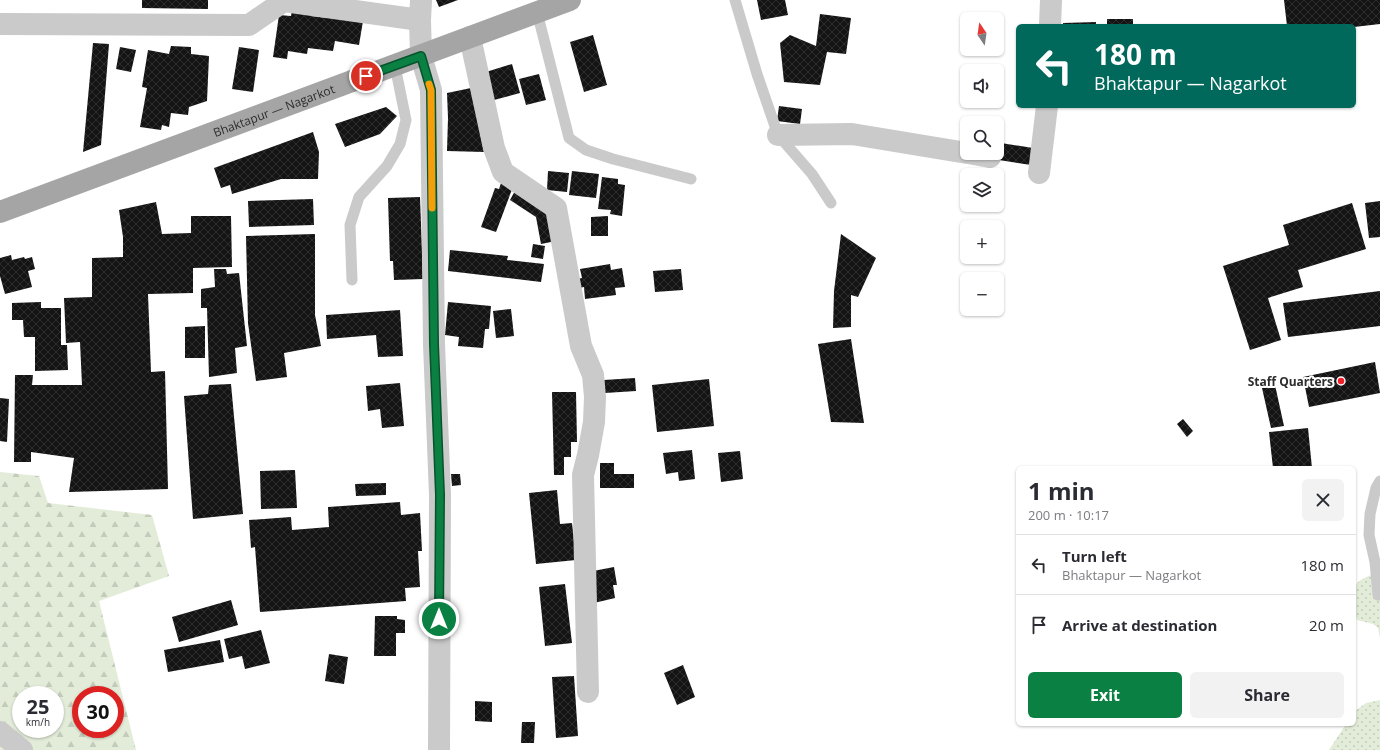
<!DOCTYPE html>
<meta charset="utf-8">
<style>
:root{--surface:#fff;--page:#f2f2f3;--text:#2b2b33;--muted:#7c7c81;--line:#e1e1e2;--accent:#0b8043}
body{margin:0;font-family:"Open Sans",sans-serif;background:var(--page);color:var(--text);height:100vh;display:flex;flex-direction:column;font-size:15px;white-space:nowrap}
*{box-sizing:border-box;margin:0}
p{font-size:13px;color:var(--muted)}
.icon{flex:none;width:22px;height:22px;fill:none;stroke:currentColor;stroke-width:2;stroke-linecap:round;stroke-linejoin:round}
.map{position:relative;flex:1;overflow:hidden}
.drawer{position:absolute;left:1016px;top:466px;width:340px;height:260px;display:flex;flex-direction:column;background:var(--surface);border-radius:6px;box-shadow:0 1px 3px #0004}
.drawer>*{flex:none}
.banner{position:absolute;left:1016px;top:24px;width:340px;height:84px;border-radius:6px;box-shadow:0 1px 3px #0004;background:#00695c;color:#fff;overflow:hidden}
.needle{width:26px;rotate:347deg}
.tools{position:absolute;left:960px;top:12px;display:grid;gap:8px}
.tools a{display:grid;place-items:center;width:44px;height:44px;border-radius:6px;background:var(--surface);box-shadow:0 1px 3px #0004;font-size:20px}
.speed{position:absolute;left:12px;top:686px;display:flex;gap:8px;font-size:20px;font-weight:700;text-align:center}
.speed>*{display:grid;place-content:center;width:52px;height:52px;border-radius:50%;background:var(--surface);box-shadow:0 1px 3px #0004;line-height:1}
.speed small{font-size:10px;font-weight:400}
.speed .limit{border:6px solid #d22;background:#fff;color:#111}
.pin{position:absolute;display:grid;place-items:center;width:34px;height:34px;color:#fff;margin:-17px;border:2px solid #fff;border-radius:50%;box-shadow:0 1px 4px #0007}
.me{position:absolute;width:44px;margin:-22px;rotate:0deg;stroke-linejoin:round;filter:drop-shadow(0 0 3px #0008)}
.turn{display:flex;align-items:center;gap:14px;height:84px;padding:0 12px;font-size:18px}
.turn .icon{width:52px;height:52px;stroke-width:2.5}
.turn b{display:block;font-size:28px;line-height:34px}
.round{display:grid;place-items:center;flex:none;width:42px;height:42px;border-radius:6px;background:var(--page)}
.head{display:flex;align-items:center;justify-content:space-between;height:68px;padding:0 12px}
h1{font-size:24px;font-weight:700;line-height:30px}
.cta{display:flex;gap:8px;margin-top:auto;padding:8px 12px}
.cta a{flex:1;height:46px;border-radius:6px;background:var(--accent);color:#fff;font-size:16px;font-weight:700;line-height:46px;text-align:center}
.cta a+a{background:var(--page);color:var(--text)}
ul{padding:0;list-style:none}
li{display:flex;align-items:center;gap:12px;height:60px;padding:0 12px;border-top:1px solid var(--line)}
li div{flex:1}
li b{display:block;font-size:15px}
li em{font-style:normal}
.map>svg:first-child{display:block}
</style>
<div class="map">
<svg width="1380" height="750" viewBox="0 0 1380 750">
<defs>
<pattern id="forest-firs" width="22" height="20" patternUnits="userSpaceOnUse"><rect width="22" height="20" fill="#e3ecd9"/><path d="M5 1l3.5 6h-7zM16 11l3.5 6h-7z" fill="#c3cbbb"/></pattern>
<pattern id="park-dots" width="8" height="8" patternUnits="userSpaceOnUse"><rect width="8" height="8" fill="#e3ecd9"/><path d="M2 2h.1M6 6h.1" fill="none" stroke="#c3cbbb" stroke-width="1.8" stroke-linecap="round"/></pattern>
<pattern id="building-cross-hatch" width="8" height="8" patternUnits="userSpaceOnUse"><rect width="8" height="8" fill="#141414"/><path d="M0 0l8 8M0 8l8-8" fill="none" stroke="#2e2e2e"/></pattern>
</defs>
<rect width="100%" height="100%" fill="#fff"/>
<path fill="url(#forest-firs)" fill-rule="evenodd" d="M 0,472 L 39,476 L 48,503 L 152,515 L 169,576 L 99,601 L 136,750 L 0,750 ZM 21,695 L 55,695 L 55,729 L 21,729 ZM 81,695 L 115,695 L 115,729 L 81,729 Z"/>
<path fill="url(#park-dots)" d="M 1380,573 L 1380,638 L 1378,628 L 1373,624 L 1357,620 L 1354,612 L 1354,587 C 1358,579 1372,574 1380,573 Z
M 1380,699 L 1380,750 L 1329,750 L 1346,724 L 1354,724 L 1355,711 L 1366,703 L 1380,700 Z"/>
<path fill="url(#building-cross-hatch)" d="M 142,0 L 208,0 L 208,9 L 142,8 Z
M 436,0 L 458,0 L 439,7 Z
M 757,0 L 785,0 L 788,15 L 761,20 Z
M 1284,0 L 1380,0 L 1380,24 L 1354,27 L 1354,26 L 1287,26 Z
M 292,10 L 312,13 L 311,16 L 328,18 L 329,14 L 364,15 L 359,45 L 335,41 L 333,51 L 308,48 L 307,54 L 288,51 L 287,59 L 273,57 L 279,15 L 291,16 Z
M 820,14 L 851,18 L 846,54 L 827,52 L 820,85 L 784,82 L 780,43 L 790,35 L 816,46 Z
M 1107,19 L 1133,19 L 1133,26 L 1107,26 Z
M 1096,22 L 1096,26 L 1063,26 L 1063,23 Z
M 593,35 L 607,85 L 584,92 L 570,42 Z
M 93,43 L 109,44 L 101,145 L 83,152 Z
M 171,46 L 191,47 L 191,54 L 209,56 L 207,101 L 189,107 L 188,115 L 171,113 L 169,127 L 162,125 L 161,130 L 140,127 L 147,88 L 142,87 L 148,50 L 169,54 Z
M 120,47 L 136,50 L 131,72 L 116,69 Z
M 239,47 L 259,50 L 253,92 L 232,89 Z
M 512,64 L 520,93 L 494,100 L 486,72 Z
M 539,74 L 546,100 L 526,105 L 519,79 Z
M 471,88 L 484,152 L 447,151 L 448,118 L 447,93 Z
M 779,106 L 802,109 L 800,124 L 777,121 Z
M 386,107 L 397,116 L 380,134 L 345,147 L 335,124 Z
M 313,132 L 319,152 L 318,179 L 281,179 L 232,194 L 230,185 L 221,188 L 214,168 Z
M 1001,143 L 1033,148 L 1031,165 L 999,160 Z
M 548,171 L 569,173 L 567,192 L 547,190 Z
M 572,171 L 599,174 L 596,198 L 569,195 Z
M 602,177 L 618,179 L 618,184 L 625,185 L 622,216 L 610,214 L 611,210 L 598,209 Z
M 502,180 L 514,184 L 496,232 L 481,227 L 495,188 L 499,189 Z
M 516,189 L 550,211 L 556,241 L 541,244 L 536,217 L 510,200 Z
M 420,197 L 423,279 L 394,280 L 393,261 L 390,261 L 388,198 Z
M 313,199 L 314,225 L 249,227 L 248,201 Z
M 1380,201 L 1380,237 L 1369,238 L 1365,203 Z
M 156,202 L 162,234 L 191,233 L 191,216 L 231,216 L 232,267 L 193,268 L 193,293 L 148,294 L 151,372 L 165,371 L 168,489 L 69,492 L 74,458 L 31,452 L 31,462 L 14,462 L 15,375 L 33,375 L 32,385 L 82,385 L 80,342 L 66,343 L 64,298 L 92,297 L 92,258 L 123,257 L 123,237 L 119,210 Z
M 1352,203 L 1366,249 L 1298,270 L 1303,287 L 1268,298 L 1281,340 L 1250,350 L 1223,266 L 1289,245 L 1283,225 Z
M 608,216 L 608,236 L 591,236 L 591,217 Z
M 315,234 L 315,315 L 321,346 L 284,353 L 287,377 L 256,381 L 248,323 L 246,236 Z
M 841,234 L 876,258 L 858,297 L 851,295 L 851,327 L 833,328 L 834,291 Z
M 533,244 L 545,246 L 543,259 L 531,257 Z
M 450,250 L 508,256 L 507,260 L 544,264 L 541,282 L 448,271 Z
M 11,255 L 12,260 L 24,257 L 25,259 L 32,257 L 35,269 L 28,271 L 32,287 L 5,294 L 0,276 L 0,258 Z
M 610,264 L 611,270 L 622,268 L 625,287 L 615,288 L 616,295 L 585,299 L 584,287 L 579,288 L 577,279 L 582,278 L 580,269 Z
M 214,269 L 226,269 L 227,274 L 239,273 L 247,346 L 235,348 L 237,373 L 209,377 L 207,308 L 201,308 L 201,289 L 215,287 Z
M 681,269 L 683,290 L 655,292 L 653,271 Z
M 1380,291 L 1380,326 L 1288,337 L 1283,303 Z
M 41,302 L 41,308 L 61,308 L 61,345 L 67,345 L 68,370 L 35,371 L 35,337 L 24,337 L 23,320 L 12,320 L 12,303 Z
M 448,302 L 491,306 L 489,329 L 485,329 L 483,348 L 458,346 L 459,337 L 445,335 Z
M 511,309 L 514,336 L 496,338 L 493,311 Z
M 400,310 L 403,356 L 378,357 L 376,335 L 327,339 L 326,315 Z
M 205,326 L 205,358 L 185,358 L 185,327 Z
M 851,339 L 864,423 L 831,422 L 818,344 Z
M 1375,362 L 1380,393 L 1309,407 L 1303,377 Z
M 635,378 L 636,391 L 605,393 L 604,380 Z
M 709,379 L 714,426 L 657,432 L 652,385 Z
M 400,383 L 404,426 L 382,428 L 380,409 L 368,411 L 366,386 Z
M 231,384 L 243,514 L 193,519 L 184,396 L 208,394 L 209,385 Z
M 1275,385 L 1284,426 L 1271,428 L 1262,388 Z
M 552,392 L 576,392 L 577,442 L 571,442 L 571,457 L 564,457 L 564,475 L 554,475 Z
M 0,398 L 9,399 L 7,442 L 0,441 Z
M 1183,419 L 1193,431 L 1187,437 L 1177,424 Z
M 1308,428 L 1312,468 L 1273,468 L 1269,432 Z
M 692,450 L 695,479 L 679,481 L 678,472 L 666,474 L 663,453 Z
M 740,451 L 743,479 L 721,482 L 718,453 Z
M 600,463 L 614,463 L 614,474 L 634,474 L 634,488 L 600,488 Z
M 295,470 L 297,508 L 261,509 L 260,471 Z
M 451,474 L 460,474 L 461,485 L 452,486 Z
M 386,483 L 386,495 L 356,496 L 355,484 Z
M 557,490 L 560,524 L 572,523 L 576,560 L 536,564 L 529,493 Z
M 400,502 L 401,515 L 420,513 L 422,551 L 418,551 L 420,587 L 405,588 L 406,601 L 260,612 L 255,547 L 251,548 L 249,520 L 291,517 L 292,530 L 329,527 L 328,507 Z
M 614,567 L 617,585 L 613,585 L 615,598 L 594,603 L 588,572 Z
M 565,584 L 572,643 L 545,646 L 539,587 Z
M 231,600 L 238,625 L 179,642 L 172,617 Z
M 375,616 L 397,616 L 397,619 L 405,620 L 405,633 L 396,633 L 396,656 L 374,656 Z
M 261,630 L 270,663 L 245,669 L 242,656 L 229,659 L 224,639 Z
M 220,640 L 224,662 L 168,672 L 164,650 Z
M 329,654 L 348,657 L 344,684 L 325,681 Z
M 683,665 L 695,697 L 677,705 L 664,673 Z
M 574,676 L 578,736 L 556,738 L 552,677 Z
M 475,701 L 492,702 L 492,722 L 475,721 Z
M 522,722 L 535,722 L 534,743 L 521,743 Z"/>
<g fill="none" stroke-linecap="round" stroke-linejoin="round">
<path stroke="#cacaca" stroke-width="11" d="M 735,0 L 757,74 L 778,135 L 812,174 L 831,203
M 537,12 L 569,138 L 586,150 L 613,159 L 691,179
M 352,280 L 350,225 L 359,197 L 387,166 L 400,144 L 406,120 L 395,66
M 1378,595 L 1375,562 L 1369,535 L 1370,514 L 1376,488 L 1380,481"/>
<path stroke="#cacaca" stroke-width="22" d="M 421,0 L 420,20 L 421,56 L 431,90 L 434,344 L 440,495 L 439,750
M 0,24 L 249,25 L 284,1 L 420,20
M 1050,26 L 1051,0
M 470,37 L 494,148 L 503,172 L 556,208 L 581,346 L 593,375 L 595,397 L 594,422 L 588,455 L 583,475 L 588,692
M 778,135 L 852,134 L 967,153
M 968,153 L 990,157
M 1039,173 L 1047,106
M 0,732 L 22,750"/>
<path stroke="#a5a5a5" stroke-width="22" id="s1" d="M 0,212 L 570,0"/>
</g>
<g fill="none" stroke-linecap="round" stroke-linejoin="round">
<defs>
<path id="route" d="M 366,76 L 421,56 L 431,90 L 434,344 L 440,495 L 439,619"/>
</defs>
<use href="#route" stroke="#07532c" stroke-width="10"/>
<use href="#route" stroke="#0b8043" stroke-width="7"/>
<path stroke="#f59e0b" stroke-width="7" d="M 429,84 L 431,90 L 432,208"/>
</g>
<circle fill="#f22129" stroke="#fff" stroke-width="1.5" cx="1341" cy="381" r="4"/>
<g text-anchor="middle" dominant-baseline="central" stroke-width="4" stroke-linejoin="round" paint-order="stroke">
<g font-size="12" fill="#2d2d2d" stroke="#fff">
<text stroke="none"><textPath href="#s1" startOffset="292">Bhaktapur — Nagarkot</textPath></text>
</g>
<g font-size="12" font-weight="bold" fill="#2d2d2d" stroke="#fff" text-anchor="end">
<text x="1333" y="381">Staff Quarters</text>
</g>
</g>
</svg>
<div class="tools">
<a><svg class="needle" viewBox="-14 -14 28 28"><path d="M0-13l5 13h-10z" fill="#e53935"/><path d="M0 13l5-13h-10z" fill="#7c7c81"/></svg></a>
<a><svg class="icon" aria-label="sound" viewBox="0 0 24 24"><path d="M4 9h4l5-4v14l-5-4H4zM17 9q2 3 0 6"/></svg></a>
<a><svg class="icon" aria-label="search" viewBox="0 0 24 24"><circle cx="10" cy="10" r="6"/><path d="M15 15l6 6"/></svg></a>
<a><svg class="icon" aria-label="layers" viewBox="0 0 24 24"><path d="M12 4l9 5-9 5-9-5zM3 14l9 5 9-5"/></svg></a>
<a>+</a>
<a>−</a>
</div>
<div class="speed"><div>25<small>km/h</small></div><div class="limit">30</div></div>
<div class="pin" style="left:366px;top:76px;background:#d93025"><svg class="icon" aria-label="arrive" viewBox="0 0 24 24"><path d="M6 21V4h12l-3 4 3 4H6"/></svg></div>
<svg class="me" style="left:439px;top:619px" viewBox="-20 -20 40 40"><circle r="17" fill="#0b8043" stroke="#fff" stroke-width="3"/><path d="M0-11L8 9 0 5-8 9z" fill="#fff"/></svg>
<div class="banner">
<div class="turn"><svg class="icon" aria-label="left" viewBox="0 0 24 24"><path d="M17 20v-9H6M10 6l-5 5 5 5"/></svg><div><b>180 m</b>Bhaktapur — Nagarkot</div></div>
</div>
<section class="drawer">
<div class="head"><div><h1>1 min</h1><p>200 m · 10:17</p></div><a class="round"><svg class="icon" aria-label="close" viewBox="0 0 24 24"><path d="M6 6l12 12M18 6L6 18"/></svg></a></div>
<ul>
<li><svg class="icon" aria-label="left" viewBox="0 0 24 24"><path d="M17 20v-9H6M10 6l-5 5 5 5"/></svg><div><b>Turn left</b><p>Bhaktapur — Nagarkot</p></div><em>180 m</em></li>
<li><svg class="icon" aria-label="arrive" viewBox="0 0 24 24"><path d="M6 21V4h12l-3 4 3 4H6"/></svg><div><b>Arrive at destination</b></div><em>20 m</em></li>
</ul>
<div class="cta"><a>Exit</a><a>Share</a></div>
</section>
</div>
